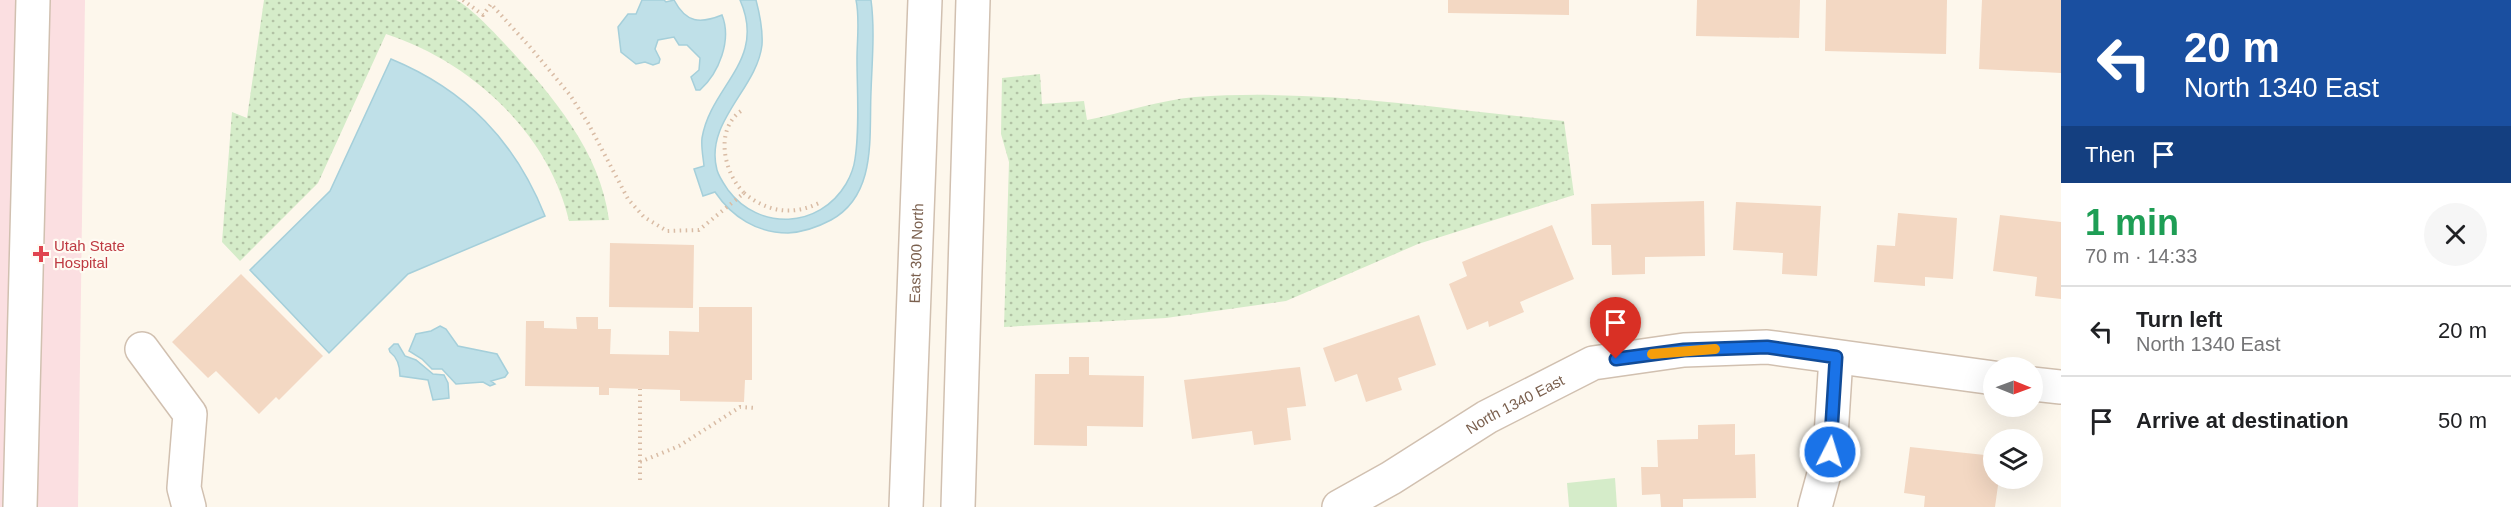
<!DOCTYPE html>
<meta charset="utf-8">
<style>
:root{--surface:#fff;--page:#f6f6f6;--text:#202124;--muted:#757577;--line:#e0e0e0}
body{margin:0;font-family:Arial,sans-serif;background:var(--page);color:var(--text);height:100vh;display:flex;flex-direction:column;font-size:22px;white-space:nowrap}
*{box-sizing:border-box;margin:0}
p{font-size:20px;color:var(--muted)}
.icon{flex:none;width:33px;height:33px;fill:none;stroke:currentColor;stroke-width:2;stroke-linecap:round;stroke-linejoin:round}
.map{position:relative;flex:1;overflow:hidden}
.drawer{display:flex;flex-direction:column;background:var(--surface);width:450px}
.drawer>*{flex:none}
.guide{background:#1a4fa0;color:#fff;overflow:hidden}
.needle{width:39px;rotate:91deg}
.tools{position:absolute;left:1983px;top:357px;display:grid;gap:12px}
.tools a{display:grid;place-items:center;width:60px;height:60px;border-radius:50%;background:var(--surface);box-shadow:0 6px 24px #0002;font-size:30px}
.pin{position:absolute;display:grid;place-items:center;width:51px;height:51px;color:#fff;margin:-62px -26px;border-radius:50% 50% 50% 0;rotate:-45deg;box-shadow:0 0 6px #0007}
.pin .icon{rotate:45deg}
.me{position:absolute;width:66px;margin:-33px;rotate:5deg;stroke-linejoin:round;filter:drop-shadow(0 0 4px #0008)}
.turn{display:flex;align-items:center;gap:21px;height:126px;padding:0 24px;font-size:27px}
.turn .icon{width:78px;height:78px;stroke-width:2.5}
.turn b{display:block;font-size:42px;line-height:51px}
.then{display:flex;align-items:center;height:57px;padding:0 24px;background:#0003;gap:12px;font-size:22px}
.round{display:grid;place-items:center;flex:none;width:63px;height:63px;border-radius:32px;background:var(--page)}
.overview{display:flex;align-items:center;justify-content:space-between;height:102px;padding:0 24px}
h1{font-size:36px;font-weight:700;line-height:45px;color:#1e9e55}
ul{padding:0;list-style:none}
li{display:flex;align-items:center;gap:18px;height:90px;padding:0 24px;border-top:2px solid var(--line)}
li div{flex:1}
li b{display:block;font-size:22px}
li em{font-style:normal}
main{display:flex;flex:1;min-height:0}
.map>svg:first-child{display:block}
</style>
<main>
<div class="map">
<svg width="2061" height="507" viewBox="0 0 2061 507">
<defs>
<pattern id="grass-dots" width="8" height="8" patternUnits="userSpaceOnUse" patternTransform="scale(1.5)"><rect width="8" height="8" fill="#d5ecc9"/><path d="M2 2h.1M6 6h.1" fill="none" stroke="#b2c2a5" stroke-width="1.8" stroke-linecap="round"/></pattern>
</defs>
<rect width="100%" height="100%" fill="#fdf7ec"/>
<path fill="#fbdfe1" d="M 0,0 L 85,0 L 78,507 L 0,507 Z"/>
<path fill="url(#grass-dots)" d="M 264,0 C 313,0 362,0 410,0 C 421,0 447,0 456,0 C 468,5 494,32 504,43 C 550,93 600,150 609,220 L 569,221 C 549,133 470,61 386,34 L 318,183 L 240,261 L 222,242 L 232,112 L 247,118 Z
M 1040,74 L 1042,104 L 1084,101 L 1087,120 C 1122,113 1160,100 1195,97 C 1318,88 1442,109 1564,121 L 1574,195 L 1418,244 L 1286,301 L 1166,318 L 1004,327 L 1009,162 L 1001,134 L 1002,78 Z"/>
<path fill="#d5ecc9" d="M 1615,478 L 1617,507 L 1569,507 L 1567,483 Z"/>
<path fill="#bfe0e8" stroke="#a5cfda" stroke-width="1.5" d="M 642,0 L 664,0 L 666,2 L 674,0 C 686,23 700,24 722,15 C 732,40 719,73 700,90 L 696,90 L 691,77 L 699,70 L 700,58 L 687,45 L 679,45 L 674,37 L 658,40 L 655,49 L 660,59 L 659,63 L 653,65 L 645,62 L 636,64 L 621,52 L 618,27 L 628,14 L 636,14 Z
M 740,0 L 756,0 C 760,15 763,29 762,45 C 757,89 704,122 717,170 C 719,177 724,184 728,190 C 759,231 819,229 846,184 C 850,177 854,167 855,159 C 860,127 857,91 857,59 C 857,40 860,18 856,0 L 871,0 C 875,30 872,62 871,92 C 869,137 877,195 831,220 C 816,228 804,232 788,233 C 757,233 732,217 715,192 L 703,196 L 694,169 L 704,166 C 703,156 701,147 702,138 C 711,85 767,61 740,0 Z
M 391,59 C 466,90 515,141 545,216 L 408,274 L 329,353 L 250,270 L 330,191 Z
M 440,326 L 446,329 L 458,346 L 497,354 L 508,373 L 505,377 L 491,381 L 495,384 L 490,386 L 483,382 L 456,384 L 442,369 L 432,369 L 422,359 L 409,351 L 416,334 L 431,331 Z
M 394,344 L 398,344 L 405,356 L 416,360 L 433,374 L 444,375 L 448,383 L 449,398 L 433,400 L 428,380 L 400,376 C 400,366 398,358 390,352 L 389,349 Z"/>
<path fill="#f3d8c3" d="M 1448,0 L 1569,0 L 1569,15 L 1448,13 Z
M 1697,0 L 1800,0 L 1799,38 L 1696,36 Z
M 1826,0 L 1947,0 L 1946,54 L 1825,51 Z
M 1982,0 L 2061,0 L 2061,73 L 1979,69 Z
M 1704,201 L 1705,256 L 1645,257 L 1645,274 L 1612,275 L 1611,245 L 1592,245 L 1591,204 Z
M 1736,202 L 1821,206 L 1817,276 L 1782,274 L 1783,253 L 1733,250 Z
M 1898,213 L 1957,218 L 1953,279 L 1925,277 L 1925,286 L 1874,282 L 1877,245 L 1895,246 Z
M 2000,215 L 2061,222 L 2061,299 L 2035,296 L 2037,277 L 1993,271 Z
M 1552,225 L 1574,279 L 1520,302 L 1524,312 L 1489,327 L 1488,321 L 1467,330 L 1449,284 L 1467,276 L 1462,262 Z
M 610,243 L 694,245 L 693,308 L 609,307 Z
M 241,274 L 323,356 L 279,400 L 276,397 L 259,414 L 216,371 L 208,378 L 172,342 Z
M 699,307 L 752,307 L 752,380 L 745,380 L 744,402 L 680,401 L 680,390 L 609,388 L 609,395 L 599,395 L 599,387 L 525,386 L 526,321 L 544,321 L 544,328 L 577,329 L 576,317 L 598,317 L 598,329 L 611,329 L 610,354 L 669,355 L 669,331 L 699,332 Z
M 1419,315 L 1436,365 L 1398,378 L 1402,390 L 1366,402 L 1357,374 L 1335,382 L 1323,348 Z
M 1069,357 L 1089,357 L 1089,375 L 1144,376 L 1143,427 L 1087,426 L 1087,446 L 1034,445 L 1035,374 L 1069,374 Z
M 1300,367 L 1306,406 L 1287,408 L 1291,440 L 1254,445 L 1252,431 L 1192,439 L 1184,380 Z
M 1735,424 L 1735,455 L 1755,454 L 1756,498 L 1683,499 L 1683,507 L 1661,507 L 1660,494 L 1642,495 L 1641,467 L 1658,467 L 1657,440 L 1698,439 L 1698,425 Z
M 1910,447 L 1994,456 L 1994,478 L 1999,478 L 1995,507 L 1924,507 L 1925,496 L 1904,493 Z"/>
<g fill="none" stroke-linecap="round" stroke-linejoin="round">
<defs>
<g id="minor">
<path d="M 142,349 L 190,414 L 184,488 L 189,507"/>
<path d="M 2032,384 L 2061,387"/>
<path d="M 20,507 L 33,0"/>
<path id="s1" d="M 906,507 L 925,0"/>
<path d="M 958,507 L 973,0"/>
<path id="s2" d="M 1339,507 L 1391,478 L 1487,417 L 1593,363 L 1684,350 L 1767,347 L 1994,378"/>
<path d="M 1815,507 L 1830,452 L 1836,357"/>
</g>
</defs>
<use href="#minor" stroke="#d1c0b0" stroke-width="36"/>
<path stroke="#d9bca5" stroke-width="4" stroke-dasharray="1.5 4.5" stroke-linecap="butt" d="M 463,0 L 483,15 L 491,4 L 530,47 L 570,95 L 588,123 L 628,199 L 644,217 L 667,231 L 699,230 L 744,193 C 724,173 714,130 741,111
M 744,193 C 767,212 792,216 819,203
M 640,462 L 679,446 L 740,407 L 755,408
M 640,480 L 640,389"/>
<use href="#minor" stroke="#fff" stroke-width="33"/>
</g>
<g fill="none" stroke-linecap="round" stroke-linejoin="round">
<defs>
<path id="route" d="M 1616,359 L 1684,350 L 1767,347 L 1836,357 L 1830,452"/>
</defs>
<use href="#route" stroke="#114b97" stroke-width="15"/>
<use href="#route" stroke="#1a73e8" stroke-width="10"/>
<path stroke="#f59e0b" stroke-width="10" d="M 1652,354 L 1715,349"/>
</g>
<path fill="#e0444e" stroke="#fffbf3" stroke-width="2" d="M38 245h6v6h6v6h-6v6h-6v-6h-6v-6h6z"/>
<g text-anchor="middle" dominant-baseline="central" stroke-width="4.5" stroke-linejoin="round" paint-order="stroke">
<g font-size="15" fill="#be3a42" stroke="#fffbf3" text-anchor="start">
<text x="54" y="245">Utah State<tspan x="54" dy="17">Hospital</tspan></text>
</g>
<g font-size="15" fill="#7a5f4d" stroke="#fffbf3">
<text stroke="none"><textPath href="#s1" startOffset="254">East 300 North</textPath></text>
<text stroke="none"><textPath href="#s2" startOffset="204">North 1340 East</textPath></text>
</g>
</g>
</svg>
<div class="tools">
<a><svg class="needle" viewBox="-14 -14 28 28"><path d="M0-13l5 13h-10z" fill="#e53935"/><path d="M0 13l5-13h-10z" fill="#757577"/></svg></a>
<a><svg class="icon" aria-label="layers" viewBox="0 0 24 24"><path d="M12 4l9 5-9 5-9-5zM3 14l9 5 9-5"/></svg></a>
</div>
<div class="pin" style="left:1616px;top:359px;background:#d93025"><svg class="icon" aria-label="arrive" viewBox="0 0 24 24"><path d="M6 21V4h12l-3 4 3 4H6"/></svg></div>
<svg class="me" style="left:1830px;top:452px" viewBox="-20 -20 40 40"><circle r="17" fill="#1a73e8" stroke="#fff" stroke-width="3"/><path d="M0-11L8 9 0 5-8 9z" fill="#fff"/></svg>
</div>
<section class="drawer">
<div class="guide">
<div class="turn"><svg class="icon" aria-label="left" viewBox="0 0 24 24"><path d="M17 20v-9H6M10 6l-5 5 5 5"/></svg><div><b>20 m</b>North 1340 East</div></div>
<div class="then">Then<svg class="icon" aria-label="arrive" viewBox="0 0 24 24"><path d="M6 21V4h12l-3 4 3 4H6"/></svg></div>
</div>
<div class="overview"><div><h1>1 min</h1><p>70 m · 14:33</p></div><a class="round"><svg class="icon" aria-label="close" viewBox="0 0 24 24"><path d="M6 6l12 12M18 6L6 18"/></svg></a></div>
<ul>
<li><svg class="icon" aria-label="left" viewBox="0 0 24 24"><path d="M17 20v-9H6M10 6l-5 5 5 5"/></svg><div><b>Turn left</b><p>North 1340 East</p></div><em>20 m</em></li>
<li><svg class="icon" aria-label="arrive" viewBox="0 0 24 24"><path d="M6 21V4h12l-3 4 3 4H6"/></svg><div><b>Arrive at destination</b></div><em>50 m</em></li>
</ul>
</section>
</main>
